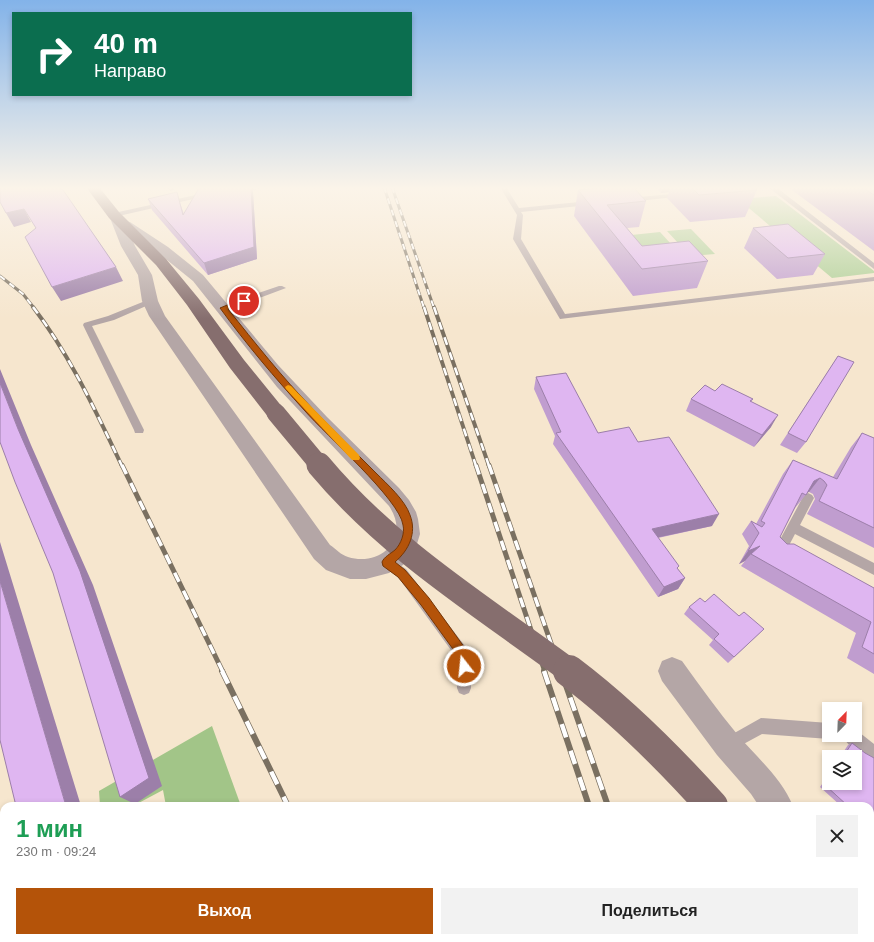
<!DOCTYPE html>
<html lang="ru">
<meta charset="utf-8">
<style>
:root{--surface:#fff;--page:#f2f2f2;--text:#222;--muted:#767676;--accent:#b45309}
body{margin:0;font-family:Arial,sans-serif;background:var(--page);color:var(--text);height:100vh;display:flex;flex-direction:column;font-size:15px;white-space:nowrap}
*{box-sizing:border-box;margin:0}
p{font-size:13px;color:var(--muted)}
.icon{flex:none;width:22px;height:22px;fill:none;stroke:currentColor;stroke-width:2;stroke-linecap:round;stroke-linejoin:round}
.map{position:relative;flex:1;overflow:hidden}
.drawer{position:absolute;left:0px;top:802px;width:874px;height:140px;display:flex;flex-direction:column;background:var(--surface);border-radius:12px 12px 0 0;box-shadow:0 2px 6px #0003}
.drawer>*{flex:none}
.top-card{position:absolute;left:12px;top:12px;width:400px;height:84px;border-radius:0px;box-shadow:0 2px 6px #0003;background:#0b6e4f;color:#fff;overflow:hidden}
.needle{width:26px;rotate:23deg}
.buttons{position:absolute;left:822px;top:702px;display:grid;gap:8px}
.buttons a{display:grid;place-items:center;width:40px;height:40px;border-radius:0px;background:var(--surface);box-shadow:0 2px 6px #0003;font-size:20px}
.pin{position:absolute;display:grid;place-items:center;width:34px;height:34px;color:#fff;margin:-17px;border:2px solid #fff;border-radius:50%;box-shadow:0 1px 4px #0007}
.me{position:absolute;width:44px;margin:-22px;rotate:344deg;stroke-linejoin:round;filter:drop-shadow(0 0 3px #0008)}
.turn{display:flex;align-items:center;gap:14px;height:84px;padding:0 16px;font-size:18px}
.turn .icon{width:52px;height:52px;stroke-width:2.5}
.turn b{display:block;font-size:28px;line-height:34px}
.round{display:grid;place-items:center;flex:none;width:42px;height:42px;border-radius:0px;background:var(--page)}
.head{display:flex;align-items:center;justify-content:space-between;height:68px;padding:0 16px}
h1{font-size:24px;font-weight:700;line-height:30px;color:#1e9e55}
.button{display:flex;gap:8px;margin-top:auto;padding:8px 16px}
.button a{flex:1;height:46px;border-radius:0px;background:var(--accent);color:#fff;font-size:16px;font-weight:700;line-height:46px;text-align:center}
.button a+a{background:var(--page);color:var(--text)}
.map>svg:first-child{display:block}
</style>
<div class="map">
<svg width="874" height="942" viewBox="0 0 874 942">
<rect width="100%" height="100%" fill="#f6e6ce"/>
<path fill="#acce93" d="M 776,196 L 874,271 L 874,273 L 832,278 L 738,199 Z
M 691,229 L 715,254 L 690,256 L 667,231 Z
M 660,232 L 682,256 L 642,261 L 622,236 Z"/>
<path fill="#a2c588" d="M 212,726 L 241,806 L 166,806 L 163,790 L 133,806 L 100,806 L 99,791 Z
M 192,938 L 288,938 L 290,942 L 193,942 Z"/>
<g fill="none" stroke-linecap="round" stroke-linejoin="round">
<path fill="#b4a6a6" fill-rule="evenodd" d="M 166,187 L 173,187 L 175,190 L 170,191 Z
M 244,187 L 260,187 L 260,188 C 255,191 240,193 235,190 Z
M 500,187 L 506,187 L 519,208 L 589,201 L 592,203 L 589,205 L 521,212 L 523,215 L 521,239 L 565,314 L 874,277 L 874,281 L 560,319 L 513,239 L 517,215 Z
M 764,187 L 740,191 L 737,189 L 738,187 Z
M 768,187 L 776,187 L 874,263 L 874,269 Z
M 209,192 L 212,194 L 211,195 L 114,217 L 111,215 L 114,213 Z
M 683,193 L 685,194 L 685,196 L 628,202 L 625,200 L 628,198 Z
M 279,286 L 282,286 L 286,288 L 227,310 L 224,311 L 220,308 L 221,306 Z
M 150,299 L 153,299 L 154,301 L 153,303 L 114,320 L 92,326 L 144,430 L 143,433 L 135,433 L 134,430 L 83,325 L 84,323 L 108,316 Z
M 808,493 L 812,495 L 814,498 L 800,525 L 874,563 L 874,575 L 795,534 L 784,555 L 780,556 L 776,555 L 774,551 L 776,547 L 804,495 Z
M 387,557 L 406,569 L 468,650 L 470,655 L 471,688 L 469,693 L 464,695 L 459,693 L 457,688 L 456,657 L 398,577 L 383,566 L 381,562 L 383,558 Z
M 761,718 L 829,723 L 829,735 L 835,735 L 829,739 L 762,734 L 727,753 L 722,750 L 719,745 L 722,740 Z
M 855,729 L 874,744 L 874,762 C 863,757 847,746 842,735 L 855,735 Z"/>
<path fill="#b4a6a6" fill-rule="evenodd" d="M 117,214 L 122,215 L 125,221 L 130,222 L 168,247 L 203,275 L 278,365 L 327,417 L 399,488 L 409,500 L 416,512 L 418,519 L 420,534 L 416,547 L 412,554 L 403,565 L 389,573 L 366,579 L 350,579 L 326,570 L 314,559 L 149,316 L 142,301 L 138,275 L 121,246 L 110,218 L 112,215 ZM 130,234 L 167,260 L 193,281 L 277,387 L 389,506 C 411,538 381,567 348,557 C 341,555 336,549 330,545 L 165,316 L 158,301 L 152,275 L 135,246 Z
M 672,657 L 682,661 C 700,686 718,711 737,734 C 757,758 781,777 793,806 L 759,806 L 751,794 L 717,755 L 662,681 L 658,671 L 662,661 Z
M 870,921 L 874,923 L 874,942 L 851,942 L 849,938 L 870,938 Z"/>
<path fill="#866e6e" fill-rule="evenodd" d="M 86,187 L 99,187 L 119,212 L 166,259 L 199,299 L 244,360 L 283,408 L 286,413 L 283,418 L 276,420 L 269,418 L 230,368 L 187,305 L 156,265 L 109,218 Z
M 791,938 L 829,938 L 831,942 L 793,942 Z"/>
<defs>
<path id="rail-far3" d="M 384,187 L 424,308
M 392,187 L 434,308
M 0,276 L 23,294 L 34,308"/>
<path id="rail-far2" d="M 33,307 C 70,355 96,412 122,466
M 424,307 L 476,466
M 434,307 L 489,466"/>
<path id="rail-far1" d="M 122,465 L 223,672
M 476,465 L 545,672
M 489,465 L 561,672"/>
<path id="rail" d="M 222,671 L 288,806
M 544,671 L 589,806
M 561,671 L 608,806
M 349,938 L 351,942
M 633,938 L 634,942
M 655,938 L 656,942"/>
</defs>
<use href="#rail-far3" stroke="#7a7061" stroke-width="3"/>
<use href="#rail-far2" stroke="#7a7061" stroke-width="4"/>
<use href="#rail-far1" stroke="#7a7061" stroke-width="5"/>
<use href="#rail" stroke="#7a7061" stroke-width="6"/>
<use href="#rail-far3" stroke="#fff" stroke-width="2" stroke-dasharray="6" stroke-linecap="butt"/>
<use href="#rail-far2" stroke="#fff" stroke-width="2.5" stroke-dasharray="8" stroke-linecap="butt"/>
<use href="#rail-far1" stroke="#fff" stroke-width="3.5" stroke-dasharray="10" stroke-linecap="butt"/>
<use href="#rail" stroke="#fff" stroke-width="4.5" stroke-dasharray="14" stroke-linecap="butt"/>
<path stroke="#866e6e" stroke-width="19" d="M 276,413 L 320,466"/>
<path stroke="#866e6e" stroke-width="25" d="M 319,465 C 391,551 482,606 571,672"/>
<path stroke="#866e6e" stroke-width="32" d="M 569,671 C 622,711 668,757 712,806"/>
</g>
<path fill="#c09dcf" d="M 204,187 L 252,187 L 253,192 L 257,259 L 208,275 L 152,210 L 148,199 L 180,203 L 184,214 Z
M 634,187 L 753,187 L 757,190 L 745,217 L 690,222 L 667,198 L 669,192 L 661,193 L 656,187 L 636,189 Z
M 793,187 L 874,187 L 874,251 L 792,190 Z
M 578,190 L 646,201 L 639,227 L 627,228 L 642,246 L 708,261 L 697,288 L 633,296 L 574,216 Z
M 753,228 L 825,254 L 813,275 L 777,279 L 744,248 Z
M 838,356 L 806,442 L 797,453 L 780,445 Z
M 536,377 L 598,433 L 638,442 L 712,526 L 658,538 L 677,568 L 685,578 L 678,589 L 658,597 L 553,444 L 555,436 L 534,389 Z
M 715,391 L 753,399 L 751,402 L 771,427 L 754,447 L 686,411 L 691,399 Z
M 862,433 L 874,438 L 874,548 L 807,514 L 815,499 L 813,494 L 809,492 L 808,492 L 795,508 L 780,537 L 787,544 L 874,588 L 874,674 L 847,658 L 856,633 L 741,566 L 745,561 L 739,564 L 749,546 L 742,534 L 751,521 L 756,524 L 783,474 L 793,460 L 833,477 L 851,447 Z
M 705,602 L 739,616 L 764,629 L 728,663 L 709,645 L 713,640 L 684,614 L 689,607 Z
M 852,743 L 865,753 L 874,758 L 874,822 L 871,826 L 870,827 L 870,806 L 841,806 L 820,787 L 829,774 L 829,783 L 855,783 L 855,757 L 840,757 L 848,745 Z"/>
<path fill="#9c7fa9" d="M 251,187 L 252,187 L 253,192 L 257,259 L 208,275 L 204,263 Z
M 663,187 L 670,187 L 669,192 L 661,193 Z
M 24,209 L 31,222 L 14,227 L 6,213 Z
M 116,267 L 123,281 L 61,301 L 52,287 Z
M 0,369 L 31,445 L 93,585 L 162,786 L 135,804 L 120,797 L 18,429 L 0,383 Z
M 778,415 L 771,427 L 754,447 L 762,435 Z
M 820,478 L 809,492 L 804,494 L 814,481 Z
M 719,514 L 712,526 L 646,540 L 652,529 Z
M 0,542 L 81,806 L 66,806 L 0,581 Z
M 760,546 L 751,554 L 745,561 L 739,564 L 748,551 Z
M 685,578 L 678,589 L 658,597 L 664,587 Z"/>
<path fill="#dfb6f1" stroke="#9c7fa9" d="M 0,187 L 61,187 L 116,267 L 52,287 L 25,237 L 36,228 L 24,209 L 6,213 L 0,202 Z
M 204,187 L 251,187 L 254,247 L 204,263 L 148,199 L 177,192 L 183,215 L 199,188 Z
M 609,187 L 633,187 L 646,201 L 607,205 L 642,246 L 689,241 L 708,261 L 642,269 L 578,190 Z
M 691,187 L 753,187 L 757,190 L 699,195 Z
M 862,187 L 874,187 L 874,195 Z
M 788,224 L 825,254 L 788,258 L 753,228 Z
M 838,356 L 854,362 L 806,442 L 788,433 Z
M 566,373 L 598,433 L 629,427 L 638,442 L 669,437 L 719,514 L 652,529 L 679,566 L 677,568 L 685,578 L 664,587 L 556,433 L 561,432 L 536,377 Z
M 0,383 L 18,429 L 80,571 L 149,778 L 120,797 L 53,573 L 15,482 L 0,442 Z
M 722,384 L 753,399 L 750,401 L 778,415 L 762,435 L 691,399 L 705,385 L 715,391 Z
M 862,433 L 874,438 L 874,528 L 819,501 L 827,485 L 824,481 L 820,478 L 814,481 L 806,495 L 802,493 L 780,537 L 787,544 L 794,544 L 874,588 L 874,654 L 862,647 L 871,622 L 751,554 L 760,546 L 748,551 L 759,533 L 751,521 L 762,527 L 765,523 L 761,521 L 793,460 L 837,479 Z
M 0,581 L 66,806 L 16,806 L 0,740 Z
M 714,594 L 739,616 L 744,612 L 764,629 L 734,657 L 714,639 L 719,634 L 689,607 L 700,598 L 705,602 Z
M 852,743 L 865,753 L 874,758 L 874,822 L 871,826 L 870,825 L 870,806 L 848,806 L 825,785 L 829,779 L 829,783 L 855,783 L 855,757 L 843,757 Z"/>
<linearGradient id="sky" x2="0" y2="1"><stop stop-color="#83b3e9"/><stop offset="0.59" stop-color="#fbf4e9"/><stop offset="1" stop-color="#fbf4e9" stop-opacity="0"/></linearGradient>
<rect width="874" height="319" fill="url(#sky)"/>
<path fill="#b45309" stroke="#753606" d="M 242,299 L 248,301 L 228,309 C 255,343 282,377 312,408 C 333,430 354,451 376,473 C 387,484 405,500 410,515 C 417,533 409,550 395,562 L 405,570 L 429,598 L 467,651 L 469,666 L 468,670 L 464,672 L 459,670 L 458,656 L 421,605 L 398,577 L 383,566 L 382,562 C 384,557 390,554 395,550 C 401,544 405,533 403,525 C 400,500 325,434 305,411 C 275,378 246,344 220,308 Z"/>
<path fill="#f59e0b" d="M 288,385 L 291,386 L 359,455 L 360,458 L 359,460 L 352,460 L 286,389 L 285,387 Z"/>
</svg>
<div class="buttons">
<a><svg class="needle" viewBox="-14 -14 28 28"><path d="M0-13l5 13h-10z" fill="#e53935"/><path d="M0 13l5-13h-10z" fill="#767676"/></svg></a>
<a><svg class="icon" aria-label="layers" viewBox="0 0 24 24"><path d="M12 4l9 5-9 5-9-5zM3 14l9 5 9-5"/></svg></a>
</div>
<div class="pin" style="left:244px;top:301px;background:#d93025"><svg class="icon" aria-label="arrive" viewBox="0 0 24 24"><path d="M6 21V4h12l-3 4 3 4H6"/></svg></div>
<svg class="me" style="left:464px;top:666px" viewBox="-20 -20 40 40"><circle r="17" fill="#b45309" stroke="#fff" stroke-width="3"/><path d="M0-11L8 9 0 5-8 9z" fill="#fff"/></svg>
<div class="top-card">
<div class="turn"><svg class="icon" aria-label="right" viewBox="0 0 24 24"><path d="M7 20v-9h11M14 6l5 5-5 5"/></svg><div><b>40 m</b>Направо</div></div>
</div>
<section class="drawer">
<div class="head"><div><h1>1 мин</h1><p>230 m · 09:24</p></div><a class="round"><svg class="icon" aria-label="close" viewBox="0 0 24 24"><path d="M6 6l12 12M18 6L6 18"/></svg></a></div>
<div class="button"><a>Выход</a><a>Поделиться</a></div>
</section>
</div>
